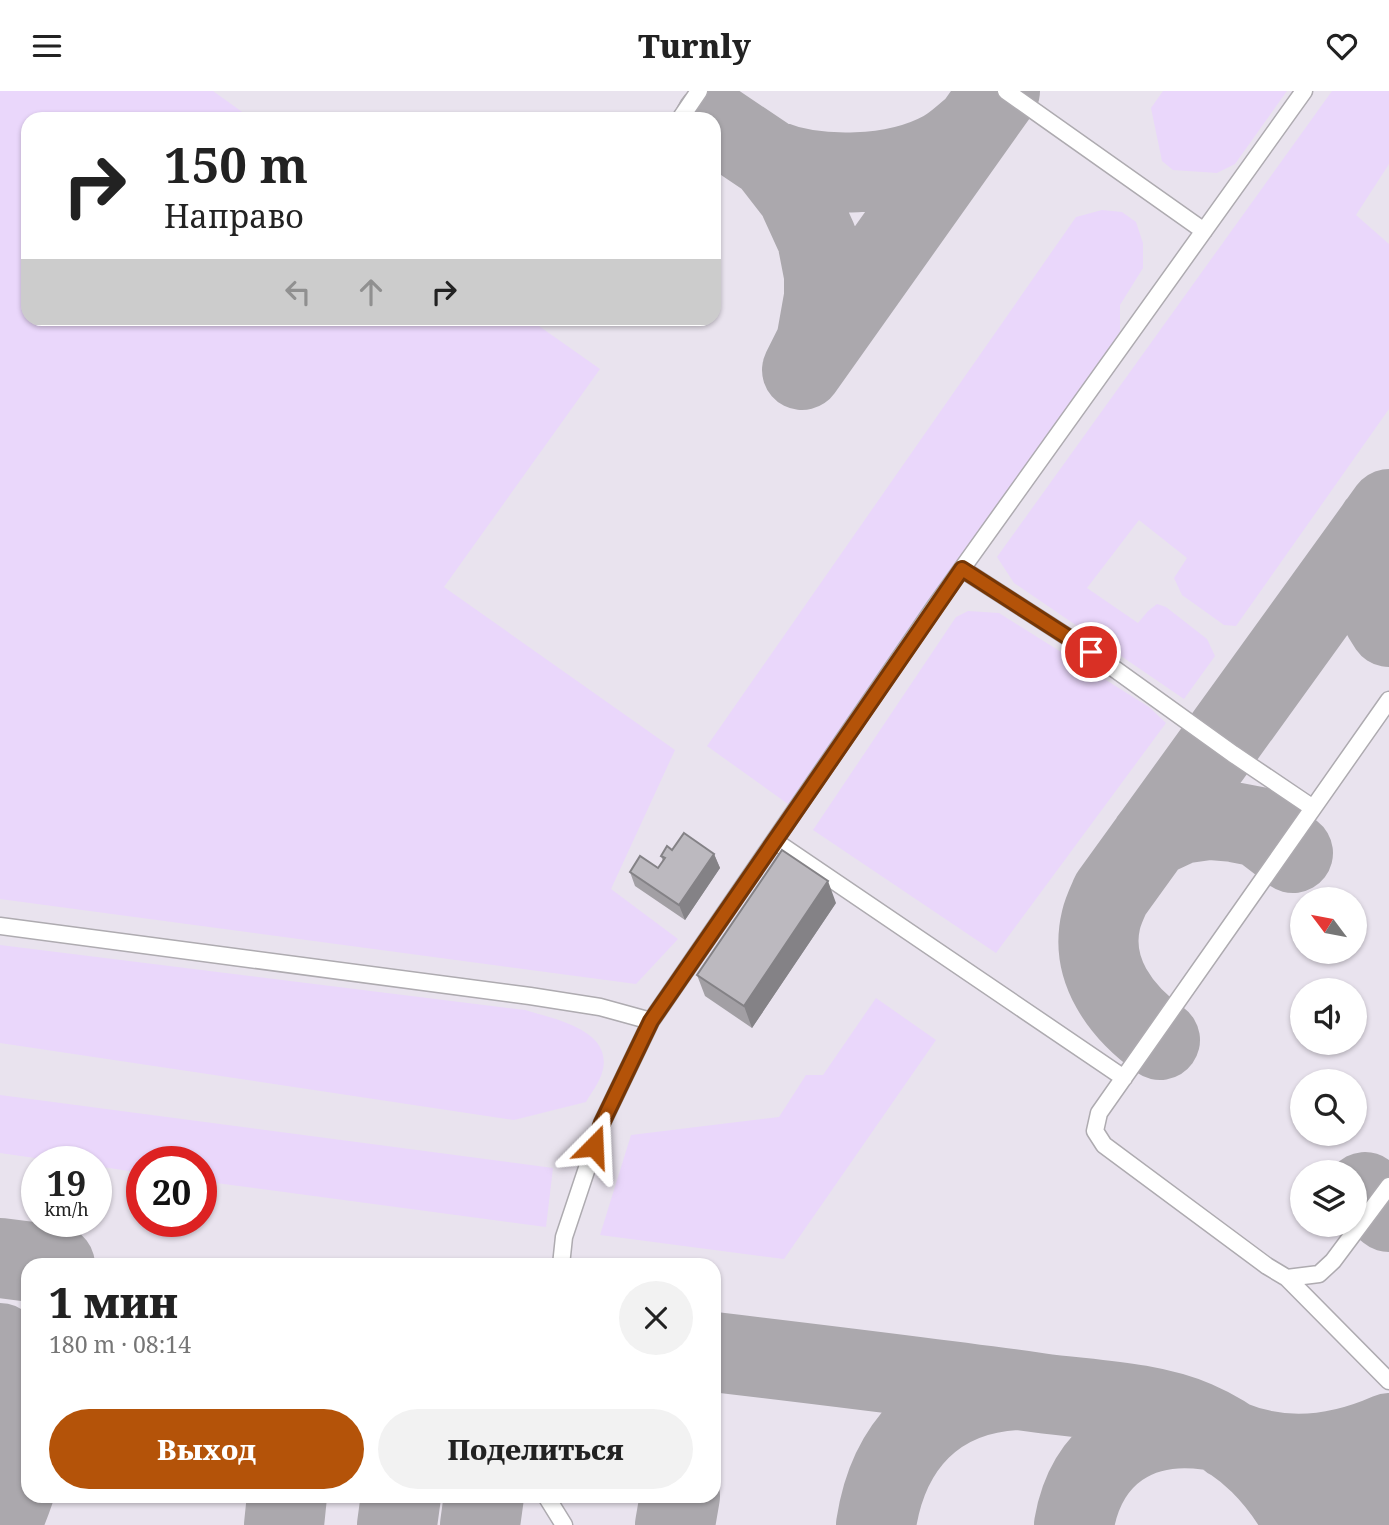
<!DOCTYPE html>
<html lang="ru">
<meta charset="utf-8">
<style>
:root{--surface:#fff;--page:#f2f2f2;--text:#222;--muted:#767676;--accent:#b45309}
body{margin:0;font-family:"Noto Serif",serif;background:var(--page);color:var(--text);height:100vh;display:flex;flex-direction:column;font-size:26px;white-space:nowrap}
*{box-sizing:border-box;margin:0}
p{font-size:23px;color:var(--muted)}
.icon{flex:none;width:38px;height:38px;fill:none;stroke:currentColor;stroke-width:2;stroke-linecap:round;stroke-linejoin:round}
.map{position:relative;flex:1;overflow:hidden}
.side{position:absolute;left:21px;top:1167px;width:700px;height:245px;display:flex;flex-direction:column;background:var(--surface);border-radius:21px;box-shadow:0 2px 5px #0004}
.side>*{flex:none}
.banner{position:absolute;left:21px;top:21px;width:700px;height:214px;border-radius:21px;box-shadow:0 2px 5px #0004;background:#fff;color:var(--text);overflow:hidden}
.needle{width:46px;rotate:302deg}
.buttons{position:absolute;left:1290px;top:796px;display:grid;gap:14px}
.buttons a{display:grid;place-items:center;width:77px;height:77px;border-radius:50%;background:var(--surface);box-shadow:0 2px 5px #0004;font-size:35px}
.speed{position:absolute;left:21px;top:1055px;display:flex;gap:14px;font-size:35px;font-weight:700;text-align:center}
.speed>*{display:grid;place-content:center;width:91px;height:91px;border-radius:50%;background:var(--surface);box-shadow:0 2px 5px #0004;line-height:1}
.speed small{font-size:18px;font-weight:400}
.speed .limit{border:10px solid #d22;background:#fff;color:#111}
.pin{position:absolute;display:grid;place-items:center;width:60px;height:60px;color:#fff;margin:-30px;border:4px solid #fff;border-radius:50%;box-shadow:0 2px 7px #0007}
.me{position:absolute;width:77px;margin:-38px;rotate:21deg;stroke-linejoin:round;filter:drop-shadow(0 0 5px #0008)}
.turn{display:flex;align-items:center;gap:24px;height:147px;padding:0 28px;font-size:32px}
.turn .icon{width:91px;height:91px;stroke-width:2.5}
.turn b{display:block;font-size:49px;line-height:60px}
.lanes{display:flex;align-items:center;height:66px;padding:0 28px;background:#0003;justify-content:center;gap:35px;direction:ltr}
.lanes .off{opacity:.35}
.round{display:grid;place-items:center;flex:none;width:74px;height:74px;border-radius:37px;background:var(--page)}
.headline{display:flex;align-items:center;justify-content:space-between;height:119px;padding:0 28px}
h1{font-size:42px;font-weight:800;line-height:52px}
.primary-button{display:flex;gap:14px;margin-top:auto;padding:14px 28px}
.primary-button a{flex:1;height:80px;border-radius:42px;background:var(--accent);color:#fff;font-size:28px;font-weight:800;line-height:80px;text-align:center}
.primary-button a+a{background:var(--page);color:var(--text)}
header{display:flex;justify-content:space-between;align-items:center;height:91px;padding:0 28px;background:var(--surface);font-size:32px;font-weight:800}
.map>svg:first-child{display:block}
</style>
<header><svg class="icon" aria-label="menu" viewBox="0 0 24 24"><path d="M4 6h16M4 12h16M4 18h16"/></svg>Turnly<svg class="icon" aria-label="heart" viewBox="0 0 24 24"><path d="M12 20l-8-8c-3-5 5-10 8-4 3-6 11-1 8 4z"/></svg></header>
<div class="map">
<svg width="1389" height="1434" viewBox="0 0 1389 1434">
<rect width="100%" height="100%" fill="#f3f0f5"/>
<path fill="#e9e3ee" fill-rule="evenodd" d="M 0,0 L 1389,0 L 1389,1434 L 0,1434 ZM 28,28 L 714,28 L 714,228 L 28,228 ZM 1302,808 L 1354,808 L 1354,861 L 1302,861 ZM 1302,900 L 1354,900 L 1354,952 L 1302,952 ZM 1302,990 L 1354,990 L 1354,1043 L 1302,1043 ZM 37,1071 L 96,1071 L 96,1130 L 37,1130 ZM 142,1071 L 201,1071 L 201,1130 L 142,1130 ZM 1302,1082 L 1354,1082 L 1354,1134 L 1302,1134 ZM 28,1174 L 714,1174 L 714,1405 L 28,1405 Z"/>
<path fill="#ead7fb" d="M 0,0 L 213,0 L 252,28 L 28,28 L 28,228 L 529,228 L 600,278 L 444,496 L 675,659 L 611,798 L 678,848 L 636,893 L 0,808 Z
M 1163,0 L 1287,0 L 1235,73 L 1217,82 L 1173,79 L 1162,70 L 1151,17 Z
M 1332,0 L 1389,0 L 1389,73 L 1356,124 L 1389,153 L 1389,318 L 1236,535 L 1224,534 L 1182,504 L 1174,487 L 1187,467 L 1139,429 L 1087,497 L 1138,532 L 1148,520 L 1157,513 L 1166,516 L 1207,548 L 1215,565 L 1184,608 L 1014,492 L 997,466 Z
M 1102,119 L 1122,121 L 1136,131 L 1143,152 L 1143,177 L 1120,214 L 1120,241 L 788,713 L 707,655 L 1076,126 Z
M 968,520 L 999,522 L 1149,616 L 1166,632 L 996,862 L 813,739 L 956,526 Z
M 0,854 L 525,919 C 554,928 615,939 602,982 C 599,992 591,1002 586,1011 L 514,1029 L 0,952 Z
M 876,907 L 936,949 L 784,1168 L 600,1144 L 631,1044 L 779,1026 L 806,984 L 823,984 Z
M 0,1004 L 553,1077 L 546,1136 L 201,1090 L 201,1071 L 142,1071 L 142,1082 L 96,1075 L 96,1071 L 63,1071 L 0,1062 Z"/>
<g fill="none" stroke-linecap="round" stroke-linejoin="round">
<path stroke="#aba8ad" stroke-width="80" d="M 714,31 L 769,68 L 797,104 L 817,148 L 824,184 L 824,206 L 816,251 L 802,279 L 1000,0
M 769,68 C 818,88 896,86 943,60 C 954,54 963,45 973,37
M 1377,434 C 1374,440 1369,447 1367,454 C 1360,478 1376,517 1389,536
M 1151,747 L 1181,733 L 1209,729 L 1233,731 L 1259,736 L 1293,762
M 1160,949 C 1121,921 1089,879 1101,829 C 1103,820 1107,812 1111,803 L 1389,418
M 1365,1101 L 1389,1121
M 0,1167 L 55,1174
M 0,1252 C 30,1325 34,1360 1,1434
M 714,1261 C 823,1274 932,1287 1040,1302 C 1091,1309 1149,1310 1196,1330 C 1247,1352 1279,1387 1305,1434
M 1230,1349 C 1283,1371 1337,1365 1389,1342
M 284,1434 L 287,1405
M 397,1434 L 401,1405
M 480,1434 L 484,1405
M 675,1434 L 680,1405
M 876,1434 C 888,1355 936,1303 1017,1299
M 1074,1434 C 1086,1363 1139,1329 1208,1339
M 1353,1434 L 1389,1381"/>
<defs>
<path id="service" d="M 1006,0 L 1204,140
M 680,28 L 699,0
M 962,478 L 1091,561 L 1233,663 L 1313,717
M 1389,609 L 1099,1022 L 1095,1040 L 1104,1054 L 1267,1175 L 1287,1187 L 1319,1183 L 1333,1170 L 1389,1095
M 775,750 L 1124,987
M 0,835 L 530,905 L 600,916 L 651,930 L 602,1032 L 564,1146 L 561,1174
M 651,930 L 936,514 L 1304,0
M 1287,1187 L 1389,1290
M 546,1405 L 564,1434"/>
</defs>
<use href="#service" stroke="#aeabb0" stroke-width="19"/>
<use href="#service" stroke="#fff" stroke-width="16"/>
</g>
<path fill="#a29fa4" d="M 672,759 L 714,763 L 720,777 L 685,829 L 635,795 L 630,781 L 658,777 L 663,770 L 661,765 Z
M 836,812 L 752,937 L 705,905 L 697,884 Z"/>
<path fill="#848286" d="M 714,763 L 720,777 L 685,829 L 679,814 Z
M 828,790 L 836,812 L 752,937 L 744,915 Z"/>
<path fill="#bcb9bf" stroke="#848286" stroke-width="2" d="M 684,742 L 714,763 L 679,814 L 630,781 L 640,765 L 658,777 L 665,767 L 661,765 L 667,755 L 672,759 Z
M 782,759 L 828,790 L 744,915 L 697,884 Z"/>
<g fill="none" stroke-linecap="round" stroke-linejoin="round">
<defs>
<path id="route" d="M 594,1055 L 602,1032 L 651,930 L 962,478 L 1091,561"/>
</defs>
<use href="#route" stroke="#753606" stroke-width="18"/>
<use href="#route" stroke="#b45309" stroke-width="12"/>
</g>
</svg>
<div class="buttons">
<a><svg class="needle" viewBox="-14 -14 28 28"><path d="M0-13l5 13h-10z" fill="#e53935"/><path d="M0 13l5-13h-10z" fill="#767676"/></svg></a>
<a><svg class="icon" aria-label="sound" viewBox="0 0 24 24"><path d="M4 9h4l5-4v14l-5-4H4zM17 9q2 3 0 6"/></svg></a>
<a><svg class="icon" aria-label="search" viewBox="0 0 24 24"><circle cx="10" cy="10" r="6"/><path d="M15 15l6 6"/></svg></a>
<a><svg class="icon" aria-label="layers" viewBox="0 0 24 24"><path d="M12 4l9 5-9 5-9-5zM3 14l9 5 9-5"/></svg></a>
</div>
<div class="speed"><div>19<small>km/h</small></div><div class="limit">20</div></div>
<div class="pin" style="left:1091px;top:561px;background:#d93025"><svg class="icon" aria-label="arrive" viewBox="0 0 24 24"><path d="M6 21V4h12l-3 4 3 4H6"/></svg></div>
<svg class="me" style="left:594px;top:1055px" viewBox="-20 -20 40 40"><path d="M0-17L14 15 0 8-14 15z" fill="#b45309" stroke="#fff" stroke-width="4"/></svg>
<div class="banner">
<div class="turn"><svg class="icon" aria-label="right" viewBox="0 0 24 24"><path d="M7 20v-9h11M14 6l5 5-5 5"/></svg><div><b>150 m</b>Направо</div></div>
<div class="lanes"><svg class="icon off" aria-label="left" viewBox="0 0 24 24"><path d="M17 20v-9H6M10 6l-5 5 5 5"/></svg><svg class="icon off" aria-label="ahead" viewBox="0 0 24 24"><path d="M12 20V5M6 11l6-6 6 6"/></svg><svg class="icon" aria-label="right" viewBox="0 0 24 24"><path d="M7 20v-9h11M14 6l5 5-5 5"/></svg></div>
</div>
<section class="side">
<div class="headline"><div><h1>1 мин</h1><p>180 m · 08:14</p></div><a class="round"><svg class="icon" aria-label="close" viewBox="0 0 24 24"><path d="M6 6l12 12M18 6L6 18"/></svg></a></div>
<div class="primary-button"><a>Выход</a><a>Поделиться</a></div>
</section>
</div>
